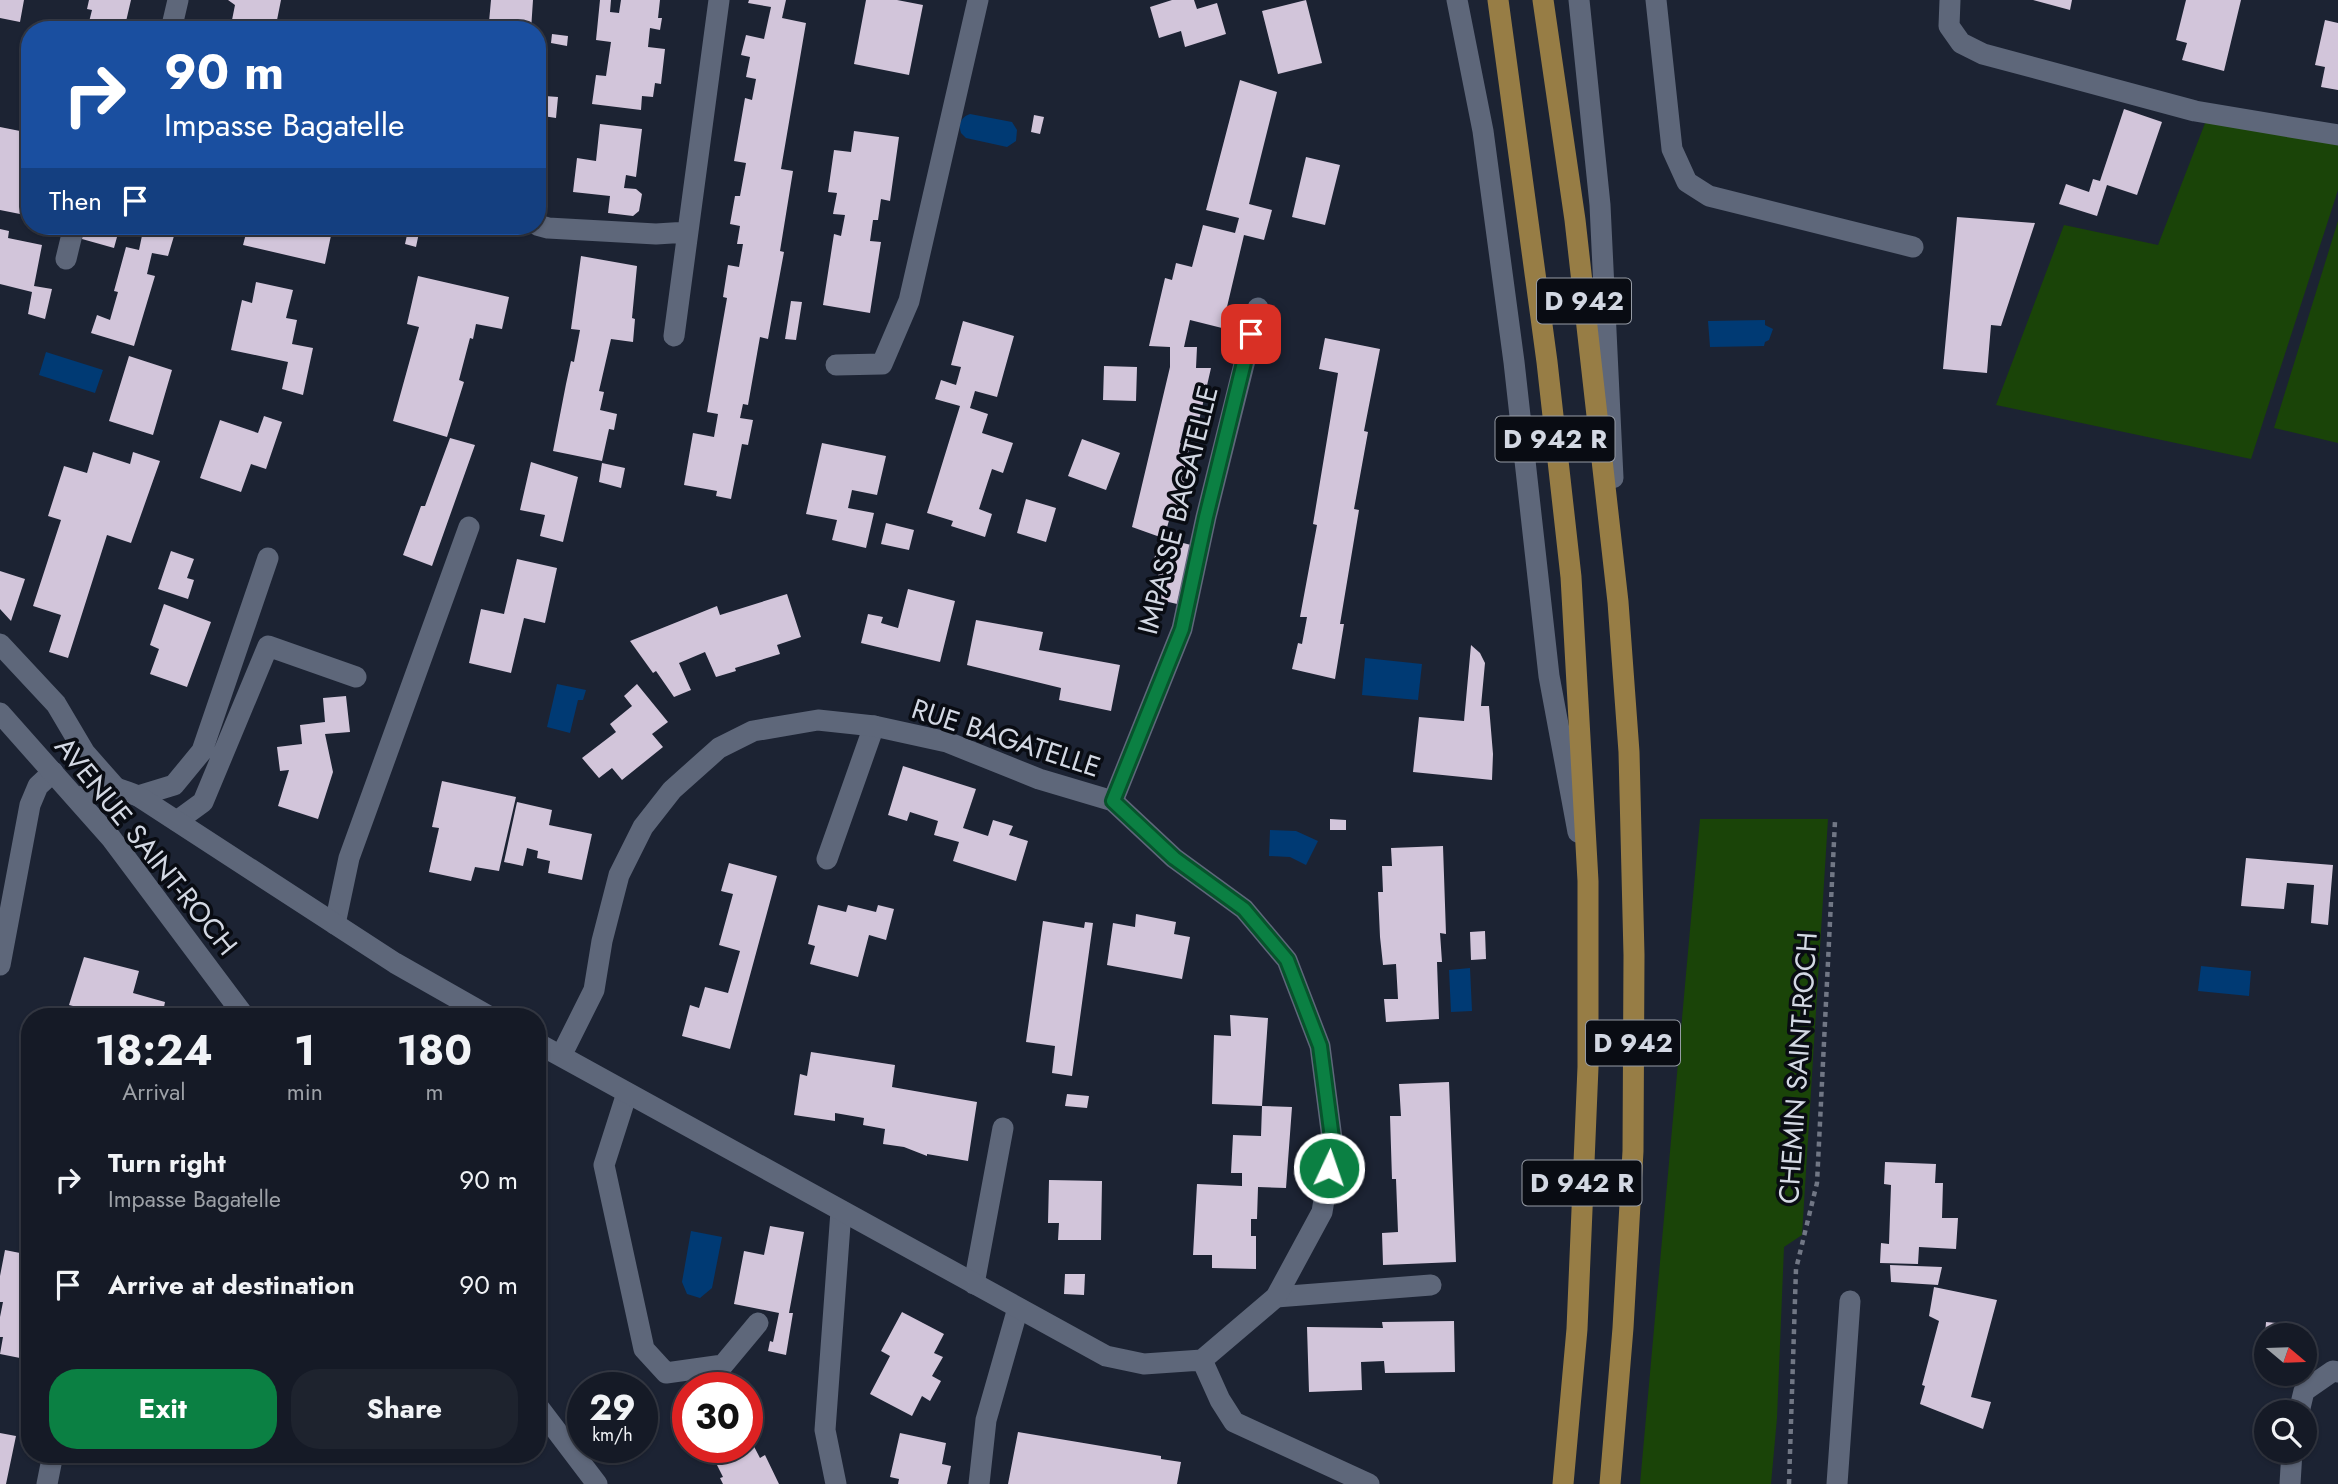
<!DOCTYPE html>
<style>
:root{--surface:#151a26;--page:#1e232e;--text:#f1f3f6;--muted:#9da1a7;--line:#343843;--accent:#0b8043}
body{margin:0;font-family:Jost,sans-serif;background:var(--page);color:var(--text);height:100vh;display:flex;flex-direction:column;font-size:26px;white-space:nowrap}
*{box-sizing:border-box;margin:0}
p{font-size:23px;color:var(--muted)}
.icon{flex:none;width:38px;height:38px;fill:none;stroke:currentColor;stroke-width:2;stroke-linecap:round;stroke-linejoin:round}
.map{position:relative;flex:1;overflow:hidden}
.drawer{position:absolute;left:21px;top:1008px;width:525px;height:455px;display:flex;flex-direction:column;background:var(--surface);border-radius:28px;box-shadow:0 2px 5px #0004,0 0 0 2px var(--line)}
.drawer>*{flex:none}
.hud{position:absolute;left:21px;top:21px;width:525px;height:214px;border-radius:28px;box-shadow:0 2px 5px #0004,0 0 0 2px var(--line);background:#1a4fa0;color:#fff;overflow:hidden}
.needle{width:46px;rotate:109deg}
.tools{position:absolute;left:2254px;top:1323px;display:grid;gap:14px}
.tools a{display:grid;place-items:center;width:63px;height:63px;border-radius:50%;background:var(--surface);box-shadow:0 2px 5px #0004,0 0 0 2px var(--line);font-size:35px}
.speed{position:absolute;left:567px;top:1372px;display:flex;gap:14px;font-size:35px;font-weight:700;text-align:center}
.speed>*{display:grid;place-content:center;width:91px;height:91px;border-radius:50%;background:var(--surface);box-shadow:0 2px 5px #0004,0 0 0 2px var(--line);line-height:1}
.speed small{font-size:18px;font-weight:400}
.speed .limit{border:10px solid #d22;background:#fff;color:#111}
.pin{position:absolute;display:grid;place-items:center;width:60px;height:60px;color:#fff;margin:-30px;border-radius:14px;box-shadow:0 4px 10px #0006}
.me{position:absolute;width:77px;margin:-38px;rotate:3deg;stroke-linejoin:round;filter:drop-shadow(0 0 5px #0008)}
.turn{display:flex;align-items:center;gap:24px;height:147px;padding:0 28px;font-size:32px}
.turn .icon{width:91px;height:91px;stroke-width:2.5}
.turn b{display:block;font-size:49px;line-height:60px}
.then{display:flex;align-items:center;height:66px;padding:0 28px;background:#0003;gap:14px;font-size:26px}
.eta{display:flex;justify-content:space-evenly;align-items:center;height:119px;text-align:center}
.eta b{font-size:42px;font-weight:700;line-height:49px}
.cta{display:flex;gap:14px;margin-top:auto;padding:14px 28px}
.cta a{flex:1;height:80px;border-radius:28px;background:var(--accent);color:#fff;font-size:28px;font-weight:700;line-height:80px;text-align:center}
.cta a+a{background:var(--page);color:var(--text)}
ul{padding:0;list-style:none}
li{display:flex;align-items:center;gap:21px;height:105px;padding:0 28px}
li div{flex:1}
li b{display:block;font-size:26px}
li em{font-style:normal}
.map>svg:first-child{display:block}
</style>
<div class="map">
<svg width="2338" height="1484" viewBox="0 0 2338 1484">
<rect width="100%" height="100%" fill="#1c2333"/>
<path fill="#1a4408" d="M 2207,118 L 2338,140 L 2338,190 L 2251,459 L 1996,405 L 2064,225 L 2158,245 Z
M 2338,221 L 2338,443 L 2274,428 Z
M 1700,819 L 1828,819 L 1802,1235 L 1784,1247 L 1777,1418 L 1771,1484 L 1640,1484 Z"/>
<path fill="#003a74" d="M 970,114 L 1012,122 L 1017,130 L 1016,141 L 1007,147 L 966,138 L 961,133 C 958,124 961,117 970,114 Z
M 1765,320 L 1765,325 L 1773,329 L 1769,340 L 1765,342 L 1764,346 L 1710,347 L 1708,321 Z
M 46,352 L 103,370 L 95,393 L 39,375 Z
M 1365,658 L 1422,664 L 1418,700 L 1362,695 Z
M 557,684 L 586,690 L 583,700 L 578,700 L 570,733 L 547,727 Z
M 1270,830 L 1296,831 L 1318,841 L 1306,865 L 1290,857 L 1269,856 Z
M 2201,966 L 2251,971 L 2249,996 L 2198,991 Z
M 1470,968 L 1472,1011 L 1451,1012 L 1449,970 Z
M 691,1231 L 722,1237 L 712,1288 L 700,1298 L 687,1294 L 682,1282 Z"/>
<path fill="#d2c5da" d="M 0,0 L 24,0 L 20,22 L 0,18 Z
M 89,0 L 131,0 L 124,30 L 87,30 L 92,10 L 87,9 Z
M 228,0 L 281,0 L 275,30 L 230,30 L 235,5 Z
M 491,0 L 533,0 L 531,30 L 514,30 L 515,25 L 489,22 Z
M 600,0 L 611,0 L 610,12 L 619,13 L 621,0 L 660,0 L 658,18 L 662,18 L 660,30 L 650,28 L 648,47 L 665,49 L 661,84 L 655,83 L 653,97 L 642,96 L 641,110 L 592,104 L 596,75 L 606,76 L 611,42 L 596,40 Z
M 749,0 L 786,0 L 782,18 L 806,23 L 781,169 L 793,171 L 780,251 L 784,252 L 768,339 L 760,337 L 748,405 L 743,404 L 740,418 L 753,420 L 748,445 L 742,444 L 731,499 L 716,496 L 717,491 L 684,485 L 693,433 L 714,437 L 718,414 L 707,412 L 727,298 L 723,297 L 728,265 L 739,267 L 743,244 L 737,244 L 740,226 L 730,224 L 735,196 L 740,196 L 746,163 L 734,161 L 745,98 L 752,100 L 756,79 L 746,77 L 750,57 L 741,55 L 746,35 L 764,39 L 771,7 L 748,3 Z
M 866,0 L 897,0 L 923,5 L 909,75 L 854,64 Z
M 1172,0 L 1194,0 L 1197,9 L 1217,3 L 1226,34 L 1185,47 L 1181,31 L 1159,38 L 1150,7 Z
M 1306,0 L 1322,63 L 1278,74 L 1262,11 Z
M 2033,0 L 2072,0 L 2070,10 Z
M 2186,0 L 2241,0 L 2224,71 L 2182,60 L 2187,43 L 2176,40 Z
M 2325,20 L 2338,23 L 2338,90 L 2321,87 L 2325,67 L 2315,65 Z
M 552,34 L 568,36 L 567,46 L 551,43 Z
M 1240,80 L 1277,92 L 1249,204 L 1272,210 L 1264,240 L 1244,235 L 1222,328 L 1190,320 L 1184,347 L 1197,347 L 1196,368 L 1211,368 L 1198,425 L 1185,422 L 1180,443 L 1190,445 L 1185,467 L 1188,467 L 1175,519 L 1170,517 L 1164,538 L 1191,545 L 1177,604 L 1152,598 L 1160,569 L 1152,567 L 1160,537 L 1132,527 L 1170,367 L 1170,347 L 1149,346 L 1165,278 L 1172,280 L 1176,263 L 1192,267 L 1203,225 L 1235,233 L 1239,218 L 1206,210 Z
M 545,96 L 558,97 L 556,118 L 543,116 Z
M 2124,109 L 2162,122 L 2137,195 L 2107,185 L 2097,216 L 2059,204 L 2066,184 L 2089,192 L 2093,179 L 2100,181 Z
M 1034,115 L 1044,117 L 1040,134 L 1031,132 Z
M 600,124 L 642,129 L 636,177 L 626,175 L 624,188 L 636,189 L 642,194 L 639,211 L 633,216 L 608,213 L 610,196 L 573,192 L 577,158 L 596,161 Z
M 0,127 L 30,133 L 30,162 L 25,186 L 30,187 L 30,216 L 0,210 Z
M 854,131 L 899,137 L 890,201 L 881,199 L 878,220 L 873,220 L 870,241 L 881,242 L 870,313 L 823,305 L 834,234 L 841,236 L 845,215 L 833,214 L 837,193 L 828,192 L 834,150 L 851,152 Z
M 1306,157 L 1340,165 L 1325,225 L 1292,217 Z
M 1957,217 L 2035,223 L 2001,326 L 1991,325 L 1987,373 L 1943,369 Z
M 85,226 L 120,226 L 114,248 L 82,239 Z
M 144,226 L 177,226 L 168,256 L 152,253 L 147,274 L 155,276 L 134,346 L 91,333 L 97,315 L 110,320 L 118,292 L 114,291 L 126,247 L 139,250 Z
M 248,226 L 333,226 L 325,264 L 243,245 Z
M 409,226 L 420,228 L 416,247 L 405,244 Z
M 0,229 L 9,231 L 8,238 L 42,245 L 34,286 L 52,289 L 45,319 L 28,314 L 32,292 L 0,284 Z
M 581,256 L 637,266 L 632,318 L 635,319 L 633,342 L 611,339 L 599,391 L 604,392 L 600,410 L 617,414 L 614,430 L 609,429 L 602,461 L 553,451 L 566,384 L 571,361 L 574,362 L 580,330 L 571,329 Z
M 418,276 L 509,297 L 502,329 L 476,324 L 473,339 L 470,338 L 459,380 L 464,382 L 447,437 L 393,421 L 419,327 L 407,324 Z
M 256,282 L 293,290 L 286,318 L 297,320 L 292,344 L 313,348 L 303,395 L 282,389 L 288,362 L 231,350 L 242,300 L 252,303 Z
M 791,301 L 802,302 L 796,340 L 785,339 Z
M 963,321 L 1014,336 L 997,397 L 975,391 L 970,408 L 988,414 L 982,433 L 1013,443 L 1003,473 L 992,469 L 979,509 L 992,514 L 985,537 L 951,526 L 953,521 L 927,513 L 960,406 L 935,399 L 941,380 L 956,385 L 961,367 L 951,365 Z
M 1325,338 L 1380,349 L 1364,431 L 1368,432 L 1354,509 L 1359,510 L 1340,624 L 1344,624 L 1335,679 L 1292,669 L 1298,643 L 1302,644 L 1307,617 L 1300,617 L 1317,525 L 1313,524 L 1338,373 L 1319,369 Z
M 129,356 L 172,370 L 153,435 L 109,421 Z
M 1104,366 L 1137,367 L 1136,401 L 1103,400 Z
M 264,416 L 282,422 L 266,469 L 251,464 L 241,492 L 200,478 L 220,420 L 258,433 Z
M 450,438 L 475,445 L 432,566 L 403,555 L 421,506 L 425,506 Z
M 1082,439 L 1120,453 L 1106,490 L 1068,476 Z
M 822,443 L 886,456 L 877,495 L 852,490 L 848,508 L 874,513 L 866,548 L 832,540 L 837,520 L 806,514 Z
M 93,452 L 130,464 L 133,452 L 160,461 L 131,543 L 107,535 L 68,658 L 49,652 L 61,615 L 33,606 L 61,520 L 48,516 L 64,466 L 87,473 Z
M 531,462 L 578,477 L 563,542 L 540,536 L 545,515 L 520,510 Z
M 602,463 L 625,468 L 621,488 L 599,482 Z
M 1026,499 L 1056,508 L 1046,542 L 1017,533 Z
M 886,523 L 914,530 L 909,550 L 881,544 Z
M 171,551 L 194,559 L 187,578 L 194,580 L 188,599 L 158,589 Z
M 517,559 L 557,568 L 545,623 L 524,618 L 511,673 L 469,663 L 481,609 L 504,614 Z
M 0,571 L 25,579 L 11,621 L 0,609 Z
M 908,589 L 955,601 L 940,662 L 861,643 L 868,614 L 883,617 L 881,623 L 898,628 Z
M 787,594 L 801,637 L 777,645 L 780,654 L 735,668 L 736,671 L 716,677 L 705,652 L 679,663 L 691,690 L 674,697 L 656,671 L 653,673 L 630,641 L 717,606 L 720,615 Z
M 164,604 L 211,622 L 187,687 L 150,674 L 159,649 L 150,645 Z
M 976,620 L 1043,632 L 1039,650 L 1120,665 L 1111,711 L 1059,700 L 1061,688 L 967,665 Z
M 1471,645 L 1480,653 L 1485,663 L 1481,706 L 1489,706 L 1493,754 L 1492,780 L 1413,772 L 1419,717 L 1464,721 Z
M 637,684 L 668,722 L 652,734 L 663,747 L 622,780 L 612,768 L 599,778 L 582,758 L 616,732 L 610,724 L 632,706 L 624,696 Z
M 346,696 L 350,732 L 325,734 L 333,772 L 318,819 L 278,806 L 289,770 L 280,771 L 277,747 L 302,744 L 300,725 L 325,722 L 323,698 Z
M 903,766 L 976,789 L 963,828 L 988,836 L 993,820 L 1013,826 L 1009,835 L 1028,841 L 1016,881 L 953,861 L 959,842 L 934,835 L 938,821 L 910,812 L 907,821 L 888,815 Z
M 442,781 L 516,797 L 499,871 L 475,867 L 471,881 L 429,872 L 439,828 L 432,827 Z
M 517,802 L 552,810 L 549,825 L 592,834 L 582,880 L 548,873 L 550,861 L 537,858 L 538,851 L 527,848 L 523,866 L 504,862 Z
M 1330,819 L 1346,820 L 1346,830 L 1330,830 Z
M 1443,846 L 1446,934 L 1440,933 L 1442,962 L 1437,962 L 1439,1019 L 1386,1022 L 1384,999 L 1398,999 L 1396,964 L 1383,965 L 1380,937 L 1378,892 L 1383,892 L 1382,866 L 1392,866 L 1391,848 Z
M 2246,858 L 2333,865 L 2328,925 L 2311,923 L 2314,885 L 2287,883 L 2284,909 L 2241,906 Z
M 729,863 L 777,876 L 730,1049 L 682,1036 L 690,1005 L 699,1008 L 705,987 L 728,993 L 740,951 L 719,945 L 733,894 L 721,891 Z
M 818,905 L 846,912 L 848,905 L 876,912 L 878,905 L 894,909 L 886,940 L 869,935 L 858,977 L 810,964 L 815,946 L 808,944 Z
M 1136,914 L 1176,922 L 1174,934 L 1190,937 L 1182,979 L 1107,965 L 1113,923 L 1135,927 Z
M 1043,921 L 1084,928 L 1085,922 L 1093,923 L 1072,1076 L 1052,1073 L 1055,1046 L 1026,1042 Z
M 1485,931 L 1486,959 L 1471,960 L 1470,932 Z
M 84,957 L 139,971 L 133,993 L 165,1002 L 162,1017 L 104,1017 L 105,1014 L 69,1005 Z
M 1230,1015 L 1268,1018 L 1262,1106 L 1292,1107 L 1286,1188 L 1258,1187 L 1257,1219 L 1251,1219 L 1251,1236 L 1256,1236 L 1256,1269 L 1212,1268 L 1212,1255 L 1193,1255 L 1197,1184 L 1242,1186 L 1242,1173 L 1231,1173 L 1233,1135 L 1261,1136 L 1262,1106 L 1212,1104 L 1214,1035 L 1231,1036 Z
M 811,1052 L 895,1065 L 892,1087 L 977,1102 L 968,1161 L 927,1154 L 927,1156 L 904,1147 L 883,1144 L 885,1129 L 863,1125 L 864,1118 L 835,1113 L 835,1121 L 794,1115 L 800,1074 L 807,1076 Z
M 1449,1082 L 1456,1262 L 1383,1265 L 1382,1233 L 1398,1232 L 1396,1179 L 1392,1179 L 1390,1116 L 1401,1116 L 1399,1084 Z
M 1067,1094 L 1089,1096 L 1087,1108 L 1065,1106 Z
M 1885,1162 L 1936,1164 L 1935,1183 L 1943,1183 L 1942,1218 L 1958,1218 L 1956,1249 L 1919,1247 L 1918,1264 L 1880,1263 L 1881,1243 L 1889,1244 L 1891,1185 L 1884,1184 Z
M 1049,1180 L 1102,1181 L 1101,1240 L 1058,1240 L 1059,1223 L 1048,1223 Z
M 770,1226 L 804,1232 L 789,1313 L 793,1313 L 786,1355 L 768,1351 L 770,1341 L 773,1342 L 779,1313 L 734,1304 L 744,1251 L 764,1255 Z
M 5,1250 L 30,1255 L 30,1360 L 0,1354 L 3,1337 L 0,1337 L 0,1317 L 3,1302 L 0,1302 L 0,1276 Z
M 1890,1265 L 1942,1267 L 1938,1285 L 1891,1282 Z
M 1065,1274 L 1085,1274 L 1084,1295 L 1064,1294 Z
M 1934,1287 L 1997,1300 L 1971,1397 L 1991,1402 L 1983,1429 L 1920,1404 L 1925,1386 L 1922,1385 L 1939,1321 L 1929,1316 Z
M 902,1312 L 944,1334 L 934,1353 L 943,1357 L 932,1376 L 941,1381 L 930,1401 L 922,1396 L 912,1416 L 870,1394 L 890,1356 L 881,1351 Z
M 1454,1321 L 1455,1372 L 1385,1373 L 1384,1361 L 1361,1362 L 1362,1390 L 1309,1392 L 1307,1327 L 1383,1328 L 1382,1322 Z
M 2266,1322 L 2277,1323 L 2276,1335 L 2265,1335 Z
M 1018,1432 L 1161,1456 L 1161,1459 L 1181,1462 L 1177,1484 L 1008,1484 Z
M 0,1433 L 16,1436 L 6,1484 L 0,1484 Z
M 747,1433 L 760,1458 L 765,1455 L 779,1484 L 723,1484 L 720,1478 L 723,1477 L 708,1447 L 747,1447 Z
M 900,1433 L 946,1443 L 942,1464 L 951,1466 L 947,1484 L 898,1484 L 899,1479 L 890,1477 Z"/>
<g fill="none" stroke-linecap="round" stroke-linejoin="round">
<path stroke="#717785" stroke-width="4.5" stroke-dasharray="5 5" stroke-linecap="butt" d="M 1789,1484 L 1796,1269 L 1817,1183 L 1835,821"/>
<path stroke="#5e677a" stroke-width="21" d="M 1656,0 L 1672,149 L 1687,182 L 1709,196 L 1913,247
M 1950,0 L 1949,26 L 1961,43 L 1983,54 L 2195,111 L 2338,135
M 0,644 L 56,704 L 85,753 L 115,787
M 138,796 L 174,785 L 202,751 L 268,558
M 1113,801 L 1182,629 L 1206,517 L 1258,308
M 177,821 L 203,802 L 268,646 L 356,677
M 827,859 L 874,726
M 335,924 L 349,858 L 469,527
M 627,1093 L 604,1165 L 644,1349 L 666,1373 L 723,1365 L 758,1323
M 974,1284 L 1003,1128
M 1276,1297 L 1431,1285
M 2299,1412 L 2304,1391 L 2333,1371 L 2338,1372
M 47,1484 L 53,1454
M 836,1484 L 825,1430 L 841,1211
M 979,1484 L 986,1420 L 1018,1308
M 1837,1484 L 1850,1301
M 2290,1484 L 2292,1451"/>
<path stroke="#5e677a" stroke-width="21" d="M 171,30 L 178,0
M 537,225 L 548,228 L 656,234 L 688,232
M 66,259 L 74,226
M 674,336 L 719,0
M 836,365 L 882,364 L 909,301 L 978,0
M 78,800 C 104,781 109,785 138,796 L 395,963 L 490,1017
M 0,965 L 30,805 L 38,786 L 53,772
M 537,1043 L 1106,1356 L 1144,1364 L 1202,1360 L 1220,1400 L 1234,1422 L 1369,1484
M 561,1056 L 594,990 L 602,941 L 619,875 L 643,827 L 672,790 L 719,748 L 753,731 L 818,720 L 874,726 L 947,742 L 1039,779 L 1113,801 L 1174,858 L 1244,909 L 1287,960 L 1320,1046 L 1333,1146 L 1322,1212 L 1276,1297 L 1202,1360"/>
<path stroke="#5e677a" stroke-width="21" d="M 1457,0 L 1483,131 L 1514,362 L 1549,676 L 1578,832
M 1579,0 L 1600,205 L 1613,478
M 0,713 L 111,838 L 245,1017
M 537,1405 L 597,1484"/>
<path stroke="#977d45" stroke-width="21" d="M 1498,0 L 1547,362 L 1571,577 L 1588,881 L 1588,1067 L 1577,1329 L 1563,1484
M 1543,0 L 1575,220 L 1618,602 L 1629,752 L 1634,955 L 1633,1151 L 1623,1328 L 1610,1484"/>
</g>
<g fill="none" stroke-linecap="round" stroke-linejoin="round">
<defs>
<path id="route" d="M 1251,334 L 1206,517 L 1182,629 L 1113,801 L 1174,858 L 1244,909 L 1287,960 L 1320,1046 L 1333,1146 L 1329,1168"/>
</defs>
<use href="#route" stroke="#07532c" stroke-width="18"/>
<use href="#route" stroke="#0b8043" stroke-width="12"/>
</g>
<g text-anchor="middle" dominant-baseline="central" stroke-width="7" stroke-linejoin="round" paint-order="stroke">
<g fill="#090c13" stroke="#969ba5" stroke-width="2">
<rect x="1537" y="278.5" width="94" height="45" rx="5"/>
<rect x="1495.5" y="416.5" width="119" height="45" rx="5"/>
<rect x="1586" y="1020.5" width="94" height="45" rx="5"/>
<rect x="1522.5" y="1160.5" width="119" height="45" rx="5"/>
</g>
<g font-size="26" font-weight="bold" fill="#d3d8e3">
<text x="1584" y="301">D 942</text>
<text x="1555" y="439">D 942 R</text>
<text x="1633" y="1043">D 942</text>
<text x="1582" y="1183">D 942 R</text>
</g>
<g font-size="28" fill="#d3d8e3" stroke="#090c13">
<text transform="translate(1178 510) rotate(-76)">IMPASSE BAGATELLE</text>
<text transform="translate(1006 738) rotate(18)">RUE BAGATELLE</text>
<text transform="translate(146 846) rotate(51)">AVENUE SAINT-ROCH</text>
<text transform="translate(1798 1068) rotate(-86)">CHEMIN SAINT-ROCH</text>
</g>
</g>
</svg>
<div class="tools">
<a><svg class="needle" viewBox="-14 -14 28 28"><path d="M0-13l5 13h-10z" fill="#e53935"/><path d="M0 13l5-13h-10z" fill="#9da1a7"/></svg></a>
<a><svg class="icon" aria-label="search" viewBox="0 0 24 24"><circle cx="10" cy="10" r="6"/><path d="M15 15l6 6"/></svg></a>
</div>
<div class="speed"><div>29<small>km/h</small></div><div class="limit">30</div></div>
<div class="pin" style="left:1251px;top:334px;background:#d93025"><svg class="icon" aria-label="arrive" viewBox="0 0 24 24"><path d="M6 21V4h12l-3 4 3 4H6"/></svg></div>
<svg class="me" style="left:1329px;top:1168px" viewBox="-20 -20 40 40"><circle r="17" fill="#0b8043" stroke="#fff" stroke-width="3"/><path d="M0-11L8 9 0 5-8 9z" fill="#fff"/></svg>
<div class="hud">
<div class="turn"><svg class="icon" aria-label="right" viewBox="0 0 24 24"><path d="M7 20v-9h11M14 6l5 5-5 5"/></svg><div><b>90 m</b>Impasse Bagatelle</div></div>
<div class="then">Then<svg class="icon" aria-label="arrive" viewBox="0 0 24 24"><path d="M6 21V4h12l-3 4 3 4H6"/></svg></div>
</div>
<section class="drawer">
<div class="eta">
<div><b>18:24</b><p>Arrival</p></div>
<div><b>1</b><p>min</p></div>
<div><b>180</b><p>m</p></div>
</div>
<ul>
<li><svg class="icon" aria-label="right" viewBox="0 0 24 24"><path d="M7 20v-9h11M14 6l5 5-5 5"/></svg><div><b>Turn right</b><p>Impasse Bagatelle</p></div><em>90 m</em></li>
<li><svg class="icon" aria-label="arrive" viewBox="0 0 24 24"><path d="M6 21V4h12l-3 4 3 4H6"/></svg><div><b>Arrive at destination</b></div><em>90 m</em></li>
</ul>
<div class="cta"><a>Exit</a><a>Share</a></div>
</section>
</div>
